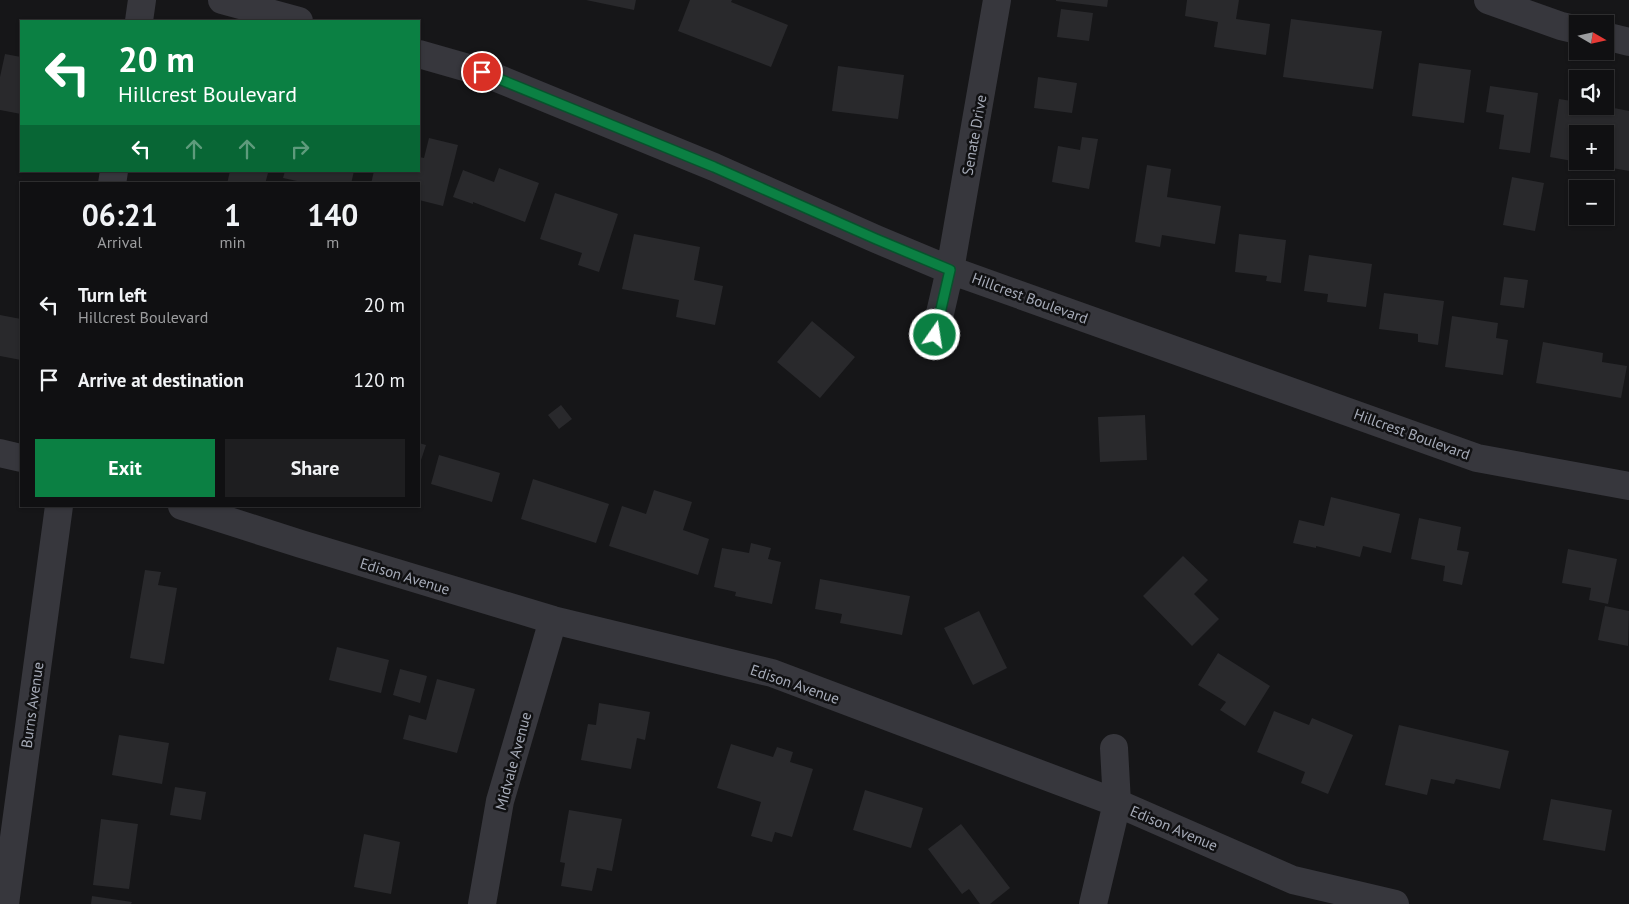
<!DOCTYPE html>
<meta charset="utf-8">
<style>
:root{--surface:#101012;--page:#1e1e20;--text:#f1f3f6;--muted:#9c9d9f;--line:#303032;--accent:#0b8043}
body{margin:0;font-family:"PT Sans",sans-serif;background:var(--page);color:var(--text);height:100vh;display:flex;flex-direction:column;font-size:19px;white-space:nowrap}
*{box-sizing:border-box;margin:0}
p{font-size:16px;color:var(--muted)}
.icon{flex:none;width:28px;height:28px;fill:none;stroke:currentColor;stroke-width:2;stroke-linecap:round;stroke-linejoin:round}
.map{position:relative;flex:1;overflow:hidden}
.panel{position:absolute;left:20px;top:182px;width:400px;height:325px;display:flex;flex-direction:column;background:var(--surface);border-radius:0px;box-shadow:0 1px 4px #0004,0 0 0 1px var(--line)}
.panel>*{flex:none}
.top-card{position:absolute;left:20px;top:20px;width:400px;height:152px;border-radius:0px;box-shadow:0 1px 4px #0004,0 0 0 1px var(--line);background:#0b8043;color:#fff;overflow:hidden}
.needle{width:32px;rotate:99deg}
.controls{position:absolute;left:1569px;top:15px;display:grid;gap:10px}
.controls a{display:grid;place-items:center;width:45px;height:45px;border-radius:0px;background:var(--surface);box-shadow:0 1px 4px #0004,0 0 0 1px var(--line);font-size:25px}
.pin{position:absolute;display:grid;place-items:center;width:42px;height:42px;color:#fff;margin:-21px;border:2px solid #fff;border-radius:50%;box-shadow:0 1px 5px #0007}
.me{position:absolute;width:55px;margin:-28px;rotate:13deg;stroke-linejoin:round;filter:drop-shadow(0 0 4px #0008)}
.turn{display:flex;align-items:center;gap:18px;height:105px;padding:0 15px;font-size:22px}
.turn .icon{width:65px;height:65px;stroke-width:2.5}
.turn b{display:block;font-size:35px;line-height:42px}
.lanes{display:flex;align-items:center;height:48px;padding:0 15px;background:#0003;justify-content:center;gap:25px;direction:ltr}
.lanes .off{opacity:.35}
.eta{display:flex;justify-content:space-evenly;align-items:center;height:85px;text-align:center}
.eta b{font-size:30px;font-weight:700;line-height:35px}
.cta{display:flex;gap:10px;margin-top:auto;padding:10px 15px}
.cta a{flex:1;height:58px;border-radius:0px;background:var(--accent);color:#fff;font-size:20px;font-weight:700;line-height:58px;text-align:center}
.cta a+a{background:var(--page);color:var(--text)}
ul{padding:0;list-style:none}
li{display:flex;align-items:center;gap:15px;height:75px;padding:0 15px}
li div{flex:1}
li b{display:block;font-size:19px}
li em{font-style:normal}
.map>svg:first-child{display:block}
</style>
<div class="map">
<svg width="1629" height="904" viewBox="0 0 1629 904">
<rect width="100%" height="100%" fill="#161618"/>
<path fill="#29292c" d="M 586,0 L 636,0 L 634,10 Z
M 690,0 L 732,0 L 731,2 L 788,25 L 771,67 L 678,31 Z
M 1056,0 L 1108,0 L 1107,7 L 1056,1 Z
M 1187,0 L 1239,0 L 1236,19 L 1270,24 L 1266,55 L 1214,47 L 1218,22 L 1185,16 Z
M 1061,9 L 1093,13 L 1089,41 L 1057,37 Z
M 1291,19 L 1382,31 L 1373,89 L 1283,77 Z
M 5,54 L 21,57 L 21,114 L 0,110 L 0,77 Z
M 1419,63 L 1471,70 L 1464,123 L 1412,116 Z
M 838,66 L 904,75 L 898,119 L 832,111 Z
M 1038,77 L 1077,83 L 1072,113 L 1034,108 Z
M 1490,86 L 1538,93 L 1530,153 L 1499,149 L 1504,115 L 1486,112 Z
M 1559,99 L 1578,102 L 1578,106 L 1604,106 L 1629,111 L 1629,171 L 1579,162 L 1605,161 L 1605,134 L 1578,134 L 1578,162 L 1550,157 Z
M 1082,137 L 1098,139 L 1089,189 L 1052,182 L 1058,146 L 1080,150 Z
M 429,138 L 458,145 L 443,206 L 419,200 L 419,184 L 371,184 L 374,171 L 419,171 L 419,157 L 424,158 Z
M 1147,165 L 1171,169 L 1167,197 L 1221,206 L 1215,244 L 1162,235 L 1160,247 L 1135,242 Z
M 499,168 L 539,183 L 525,222 L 473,202 L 473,204 L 453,197 L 463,170 L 494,182 Z
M 230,171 L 263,171 L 268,173 L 265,184 L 227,184 Z
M 285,171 L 354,171 L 351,184 L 311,184 L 283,178 Z
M 1512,177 L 1544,183 L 1535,231 L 1503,225 Z
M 555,193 L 618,214 L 599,272 L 578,265 L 582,253 L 540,239 Z
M 634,234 L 700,247 L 694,280 L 723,286 L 715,325 L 676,317 L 679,300 L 622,289 Z
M 1239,234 L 1286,240 L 1281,283 L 1266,281 L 1267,276 L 1235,272 Z
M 1309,255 L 1372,264 L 1366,307 L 1327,302 L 1328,294 L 1304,291 Z
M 1504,277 L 1528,280 L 1524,308 L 1500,305 Z
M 1384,293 L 1444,301 L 1438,345 L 1418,342 L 1418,334 L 1379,329 Z
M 0,315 L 21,319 L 21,360 L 0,356 Z
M 1452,316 L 1498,323 L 1496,338 L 1508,340 L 1503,375 L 1445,367 Z
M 812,321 L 855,357 L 820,398 L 777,362 Z
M 1543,342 L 1603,353 L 1602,362 L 1627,366 L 1621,398 L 1536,383 Z
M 561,405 L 572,419 L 559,429 L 548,415 Z
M 1145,415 L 1147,460 L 1100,462 L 1098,417 Z
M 419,443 L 426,445 L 419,466 Z
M 439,455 L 500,473 L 492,502 L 431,484 Z
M 533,479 L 609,504 L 596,543 L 521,519 Z
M 654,490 L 692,502 L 683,530 L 709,539 L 698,575 L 609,546 L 622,506 L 646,514 Z
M 1331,497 L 1400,514 L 1391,553 L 1363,546 L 1360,557 L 1316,546 L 1316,548 L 1293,543 L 1299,520 L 1324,526 Z
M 1419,518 L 1461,527 L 1457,550 L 1469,552 L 1462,585 L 1443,581 L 1445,566 L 1411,559 Z
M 751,543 L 771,548 L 768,559 L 781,562 L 772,604 L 735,596 L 736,592 L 714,587 L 722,548 L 749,553 Z
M 1568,549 L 1617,559 L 1608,604 L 1589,600 L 1591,588 L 1562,583 Z
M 1183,556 L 1208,580 L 1194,594 L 1219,619 L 1192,646 L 1143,596 Z
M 145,570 L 161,572 L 158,585 L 177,588 L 164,664 L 130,658 Z
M 820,579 L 910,596 L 902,635 L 840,623 L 842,614 L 815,609 Z
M 1605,606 L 1629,611 L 1628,646 L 1598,640 Z
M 979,611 L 1007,668 L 973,685 L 944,628 Z
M 337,647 L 389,660 L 381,693 L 329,680 Z
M 1218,653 L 1270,686 L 1245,726 L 1220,710 L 1226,702 L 1198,685 Z
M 400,669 L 427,676 L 420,703 L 393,695 Z
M 437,679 L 475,689 L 457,753 L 403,739 L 409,715 L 426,720 Z
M 599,703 L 650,712 L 645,740 L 637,738 L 631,769 L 581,760 L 588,724 L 596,725 Z
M 1274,711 L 1309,725 L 1312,718 L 1353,735 L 1328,794 L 1301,783 L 1305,772 L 1257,752 Z
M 1399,725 L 1509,751 L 1500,789 L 1456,779 L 1454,784 L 1431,779 L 1427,795 L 1385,785 Z
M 119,735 L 169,743 L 162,784 L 112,775 Z
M 731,744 L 773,757 L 777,747 L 793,752 L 790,762 L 813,769 L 792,837 L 775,832 L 772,842 L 751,836 L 761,802 L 717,788 Z
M 175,787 L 206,792 L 201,820 L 170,815 Z
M 865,790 L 923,808 L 911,848 L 853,830 Z
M 1551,799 L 1612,810 L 1605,851 L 1543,840 Z
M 569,810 L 622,819 L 612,871 L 597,868 L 592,891 L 561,886 L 565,863 L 560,862 Z
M 101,819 L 138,824 L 129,889 L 93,885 Z
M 961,824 L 1010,888 L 990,904 L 980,904 L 969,889 L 962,894 L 928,849 Z
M 364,834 L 400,842 L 391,894 L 354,887 Z
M 92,896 L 132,902 L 131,904 L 91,904 Z"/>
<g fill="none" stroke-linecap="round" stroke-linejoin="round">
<path stroke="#37373d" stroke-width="28" d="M 222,0 L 299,21
M 1488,0 L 1561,26 L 1578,30
M 139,21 L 142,0
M 1605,36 L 1629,42
M 419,54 L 482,72 L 714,167 L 876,239 L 950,270 L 1477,458 L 1629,486
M 112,184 L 114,171
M 935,335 L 950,270 L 997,0
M 0,453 L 21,458
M 182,506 L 301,544 L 553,620 L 772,673 L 1117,803 L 1293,880 L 1395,904
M 5,904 L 59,506
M 482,904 L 500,801 L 553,620
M 1093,904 L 1117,803 L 1114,748"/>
</g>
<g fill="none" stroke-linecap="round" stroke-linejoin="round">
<defs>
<path id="route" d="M 482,72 L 714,167 L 876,239 L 950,270 L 935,335"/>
</defs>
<use href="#route" stroke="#07532c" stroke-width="12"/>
<use href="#route" stroke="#0b8043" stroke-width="9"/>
</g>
<g text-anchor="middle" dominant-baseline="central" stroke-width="5" stroke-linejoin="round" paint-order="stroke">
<g font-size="15" fill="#a7acb9" stroke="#111113">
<text transform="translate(974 135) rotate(-80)">Senate Drive</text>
<text transform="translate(1030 298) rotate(20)">Hillcrest Boulevard</text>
<text transform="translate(1412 434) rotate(20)">Hillcrest Boulevard</text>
<text transform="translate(405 576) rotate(17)">Edison Avenue</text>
<text transform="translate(795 684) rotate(19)">Edison Avenue</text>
<text transform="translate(32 705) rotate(-82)">Burns Avenue</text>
<text transform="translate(513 761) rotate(-75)">Midvale Avenue</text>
<text transform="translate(1174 828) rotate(23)">Edison Avenue</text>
</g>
</g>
</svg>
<div class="controls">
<a><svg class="needle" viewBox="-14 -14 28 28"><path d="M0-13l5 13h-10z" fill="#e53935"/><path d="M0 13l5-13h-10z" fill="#9c9d9f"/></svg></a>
<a><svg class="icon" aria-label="sound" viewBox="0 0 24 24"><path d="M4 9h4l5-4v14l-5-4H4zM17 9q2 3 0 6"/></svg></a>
<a>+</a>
<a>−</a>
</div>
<div class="pin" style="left:482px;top:72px;background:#d93025"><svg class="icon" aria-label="arrive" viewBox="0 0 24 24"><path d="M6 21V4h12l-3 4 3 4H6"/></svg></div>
<svg class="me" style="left:935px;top:335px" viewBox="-20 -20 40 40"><circle r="17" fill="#0b8043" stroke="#fff" stroke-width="3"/><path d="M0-11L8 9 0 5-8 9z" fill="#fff"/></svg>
<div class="top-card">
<div class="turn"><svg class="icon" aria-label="left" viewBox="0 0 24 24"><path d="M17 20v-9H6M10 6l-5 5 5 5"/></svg><div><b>20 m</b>Hillcrest Boulevard</div></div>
<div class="lanes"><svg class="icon" aria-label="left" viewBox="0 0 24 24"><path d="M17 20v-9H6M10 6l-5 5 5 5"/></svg><svg class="icon off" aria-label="ahead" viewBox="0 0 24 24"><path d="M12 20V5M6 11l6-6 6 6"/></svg><svg class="icon off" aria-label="ahead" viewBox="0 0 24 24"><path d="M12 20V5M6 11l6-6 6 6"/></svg><svg class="icon off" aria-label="right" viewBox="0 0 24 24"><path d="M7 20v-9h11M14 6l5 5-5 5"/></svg></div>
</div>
<section class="panel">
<div class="eta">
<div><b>06:21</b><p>Arrival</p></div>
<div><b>1</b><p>min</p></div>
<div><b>140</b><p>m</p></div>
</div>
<ul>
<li><svg class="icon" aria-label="left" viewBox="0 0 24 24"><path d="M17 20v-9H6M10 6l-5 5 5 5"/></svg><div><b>Turn left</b><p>Hillcrest Boulevard</p></div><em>20 m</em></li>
<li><svg class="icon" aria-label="arrive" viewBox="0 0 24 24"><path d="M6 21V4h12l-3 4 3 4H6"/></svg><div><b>Arrive at destination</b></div><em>120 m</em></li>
</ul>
<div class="cta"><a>Exit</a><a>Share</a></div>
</section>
</div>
